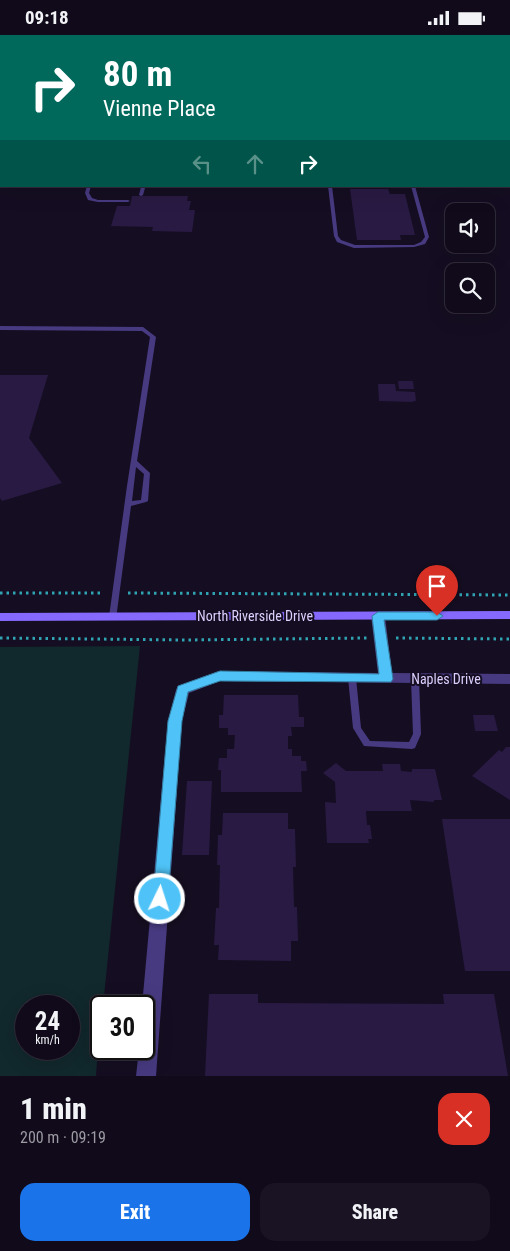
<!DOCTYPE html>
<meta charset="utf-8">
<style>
:root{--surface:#100a1a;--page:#191323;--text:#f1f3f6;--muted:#9c9aa2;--line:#302b39;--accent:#1a73e8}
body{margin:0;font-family:"Roboto Condensed",sans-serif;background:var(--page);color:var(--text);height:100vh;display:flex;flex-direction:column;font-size:19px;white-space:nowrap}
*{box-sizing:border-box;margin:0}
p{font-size:16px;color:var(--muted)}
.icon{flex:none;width:28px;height:28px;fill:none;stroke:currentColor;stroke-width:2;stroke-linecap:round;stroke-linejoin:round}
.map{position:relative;height:1041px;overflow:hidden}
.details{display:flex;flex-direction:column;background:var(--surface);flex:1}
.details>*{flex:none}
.hud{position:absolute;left:0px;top:0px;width:510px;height:152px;box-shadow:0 5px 20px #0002,0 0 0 1px var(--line);background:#00695c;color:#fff;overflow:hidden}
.buttons{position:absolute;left:445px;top:168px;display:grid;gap:10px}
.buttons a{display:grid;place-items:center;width:50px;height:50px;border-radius:10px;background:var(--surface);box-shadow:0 5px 20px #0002,0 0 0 1px var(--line);font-size:25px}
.speed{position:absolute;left:15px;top:960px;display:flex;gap:10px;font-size:25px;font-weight:700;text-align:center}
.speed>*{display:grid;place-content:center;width:65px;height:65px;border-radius:50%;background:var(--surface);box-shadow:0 5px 20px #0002,0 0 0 1px var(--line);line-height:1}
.speed small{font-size:12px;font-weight:400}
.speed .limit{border:2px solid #111;border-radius:8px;background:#fff;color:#111}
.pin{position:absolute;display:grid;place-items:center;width:42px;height:42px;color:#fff;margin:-51px -21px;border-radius:50% 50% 50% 0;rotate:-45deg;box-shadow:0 0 5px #0007}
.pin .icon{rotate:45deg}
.me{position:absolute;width:55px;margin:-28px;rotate:4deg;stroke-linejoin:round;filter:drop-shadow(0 0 4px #0008)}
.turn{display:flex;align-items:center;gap:18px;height:105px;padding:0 20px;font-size:22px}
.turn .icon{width:65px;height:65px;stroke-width:2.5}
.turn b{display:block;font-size:35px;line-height:42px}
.lanes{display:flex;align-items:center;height:48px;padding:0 20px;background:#0003;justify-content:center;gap:25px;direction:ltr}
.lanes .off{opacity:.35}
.round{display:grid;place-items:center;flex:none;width:52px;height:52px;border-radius:15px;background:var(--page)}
.summary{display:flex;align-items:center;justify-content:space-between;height:85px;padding:0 20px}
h1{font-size:30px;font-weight:800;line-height:38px}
.cta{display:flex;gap:10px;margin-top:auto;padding:10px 20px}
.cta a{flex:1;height:58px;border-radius:15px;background:var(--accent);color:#fff;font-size:20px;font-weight:800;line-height:58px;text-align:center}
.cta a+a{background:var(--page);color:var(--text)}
.status{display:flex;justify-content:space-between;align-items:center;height:35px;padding:0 25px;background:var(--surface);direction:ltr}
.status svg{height:14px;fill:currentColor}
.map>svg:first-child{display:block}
</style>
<div class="status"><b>09:18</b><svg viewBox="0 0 49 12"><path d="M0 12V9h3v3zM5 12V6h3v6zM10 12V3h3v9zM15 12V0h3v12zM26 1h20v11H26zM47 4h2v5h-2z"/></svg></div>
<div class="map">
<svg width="510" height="1041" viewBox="0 0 510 1041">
<rect width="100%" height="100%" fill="#150e22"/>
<path fill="#11282c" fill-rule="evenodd" d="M 140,611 L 103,971 L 101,971 L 96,1041 L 0,1041 L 0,612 ZM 26,971 L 69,971 L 69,1014 L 26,1014 Z"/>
<path fill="#291a43" d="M 350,154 L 388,154 L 390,159 L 405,159 L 415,200 L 400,200 L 401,205 L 357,205 Z
M 132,161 L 188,161 L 187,166 L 191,166 L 189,175 L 195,175 L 192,197 L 152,196 L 153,192 L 111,191 L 117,171 L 130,171 Z
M 0,340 L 48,340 L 29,403 L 62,448 L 2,466 L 0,463 Z
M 398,346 L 413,346 L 414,354 L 399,354 Z
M 378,349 L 395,349 L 396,356 L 415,357 L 416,366 L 413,366 L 413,367 L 379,366 Z
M 224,660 L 298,660 L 299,682 L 304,682 L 304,692 L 291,692 L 292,701 L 288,701 L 288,714 L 292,714 L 292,721 L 301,721 L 301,726 L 306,726 L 307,736 L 301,736 L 302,757 L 221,757 L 221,735 L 218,735 L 219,723 L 227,723 L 227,714 L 234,714 L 235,700 L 228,700 L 228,693 L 219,693 L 219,680 L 223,680 Z
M 473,680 L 494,680 L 498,696 L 475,696 Z
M 506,712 L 510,712 L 510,765 L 472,741 L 499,715 L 502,717 Z
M 336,728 L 346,736 L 383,736 L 382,729 L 400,729 L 401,736 L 412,737 L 412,734 L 435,734 L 442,765 L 434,765 L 434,767 L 410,765 L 412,776 L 366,776 L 367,790 L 370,790 L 372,804 L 368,804 L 369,808 L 327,808 L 325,767 L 336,768 L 335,747 L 323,738 Z
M 187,746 L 212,746 L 209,820 L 182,820 Z
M 223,778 L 288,778 L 288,794 L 295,794 L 296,832 L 293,832 L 294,872 L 297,872 L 298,906 L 291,906 L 291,926 L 218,925 L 219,910 L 214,910 L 216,873 L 219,873 L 220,830 L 217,830 L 218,800 L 222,800 Z
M 442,784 L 510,784 L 510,936 L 465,936 Z
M 209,959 L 258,959 L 258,968 L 444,969 L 443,959 L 494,959 L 508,1041 L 205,1041 Z"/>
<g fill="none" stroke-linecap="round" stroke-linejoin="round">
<path stroke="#30a4b2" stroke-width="3" stroke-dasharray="2.5 4" stroke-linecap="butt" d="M 0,558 L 104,558
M 128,558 L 510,560
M 0,603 L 185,605 L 367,603
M 396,603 L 510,604"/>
<path fill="#483a81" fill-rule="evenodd" d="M 310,0 L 314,0 L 314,1 L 311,1 Z
M 0,41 L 1,41 L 1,43 L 0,43 Z
M 509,42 L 510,42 L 510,44 L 509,44 Z
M 509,52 L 510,52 L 510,54 L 509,54 Z
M 509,71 L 510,71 L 510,74 L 509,74 Z
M 0,130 L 1,130 L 1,132 L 0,132 Z
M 509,135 L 510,135 L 510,137 L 509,137 Z
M 0,144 L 1,144 L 1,146 L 0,146 Z
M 87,151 L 91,151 L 89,158 L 92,163 L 98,165 L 128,165 L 130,166 L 128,167 L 98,167 L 88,165 L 85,158 Z
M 328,151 L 332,151 L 338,201 L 341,205 L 355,210 L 414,210 L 421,207 L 425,202 L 411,151 L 415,151 L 429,202 L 425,209 L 414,212 L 354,213 L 337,207 L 334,201 Z
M 141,152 L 145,153 L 143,160 L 141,161 L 139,160 Z
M 0,291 L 143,292 L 156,302 L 137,426 L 150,438 L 148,466 L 146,467 L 131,471 L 116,584 L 113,585 L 109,582 L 127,451 L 150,302 L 142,296 L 0,295 ZM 136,432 L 144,439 L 141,465 L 132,466 Z
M 352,640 L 355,641 L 356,643 L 361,693 L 370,706 L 409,707 L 413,699 L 411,644 L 412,642 L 418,642 L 419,644 L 421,699 L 415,713 L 412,714 L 364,711 L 353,693 L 348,643 L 349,641 Z"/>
<path fill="#483a81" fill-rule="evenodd" d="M 378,577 L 383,578 L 385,581 L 392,638 L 510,639 L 510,649 L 220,646 L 189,658 L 182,686 L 156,1041 L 136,1041 L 139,1014 L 144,1014 L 142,971 L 168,686 L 176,655 L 178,651 L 219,636 L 378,638 L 371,581 L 373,578 Z"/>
<path fill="#8569fd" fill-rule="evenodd" d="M 510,576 L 510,584 L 0,586 L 0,578 Z"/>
</g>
<path fill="#4fc3f7" stroke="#337fa1" d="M 378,577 L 437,577 L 443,581 L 437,585 L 384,585 L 393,644 L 391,647 L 220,646 L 188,657 L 182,686 L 168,864 L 166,868 L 160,870 L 155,868 L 153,864 L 168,686 L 178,651 L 220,636 L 379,639 L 372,581 Z"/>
<g text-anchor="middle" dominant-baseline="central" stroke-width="4" stroke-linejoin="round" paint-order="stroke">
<g font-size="14" fill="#ddd0fe" stroke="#150e22">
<text x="255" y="581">North Riverside Drive</text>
<text x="446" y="644">Naples Drive</text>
</g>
</g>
</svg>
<div class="buttons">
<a><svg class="icon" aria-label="sound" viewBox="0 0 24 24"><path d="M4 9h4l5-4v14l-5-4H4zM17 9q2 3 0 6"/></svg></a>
<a><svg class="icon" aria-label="search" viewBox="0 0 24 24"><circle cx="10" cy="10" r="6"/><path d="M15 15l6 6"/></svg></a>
</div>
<div class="speed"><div>24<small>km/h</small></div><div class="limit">30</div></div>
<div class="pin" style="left:437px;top:581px;background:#d93025"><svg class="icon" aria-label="arrive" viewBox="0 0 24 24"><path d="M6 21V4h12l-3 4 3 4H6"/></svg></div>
<svg class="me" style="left:160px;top:864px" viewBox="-20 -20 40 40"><circle r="17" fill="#4fc3f7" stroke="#fff" stroke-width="3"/><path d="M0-11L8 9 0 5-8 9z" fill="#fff"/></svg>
<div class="hud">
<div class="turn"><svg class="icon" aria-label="right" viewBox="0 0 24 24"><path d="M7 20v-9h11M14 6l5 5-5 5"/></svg><div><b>80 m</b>Vienne Place</div></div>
<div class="lanes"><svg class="icon off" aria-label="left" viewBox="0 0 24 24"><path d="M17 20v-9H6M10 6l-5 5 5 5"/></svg><svg class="icon off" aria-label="ahead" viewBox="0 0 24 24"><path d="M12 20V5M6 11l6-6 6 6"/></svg><svg class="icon" aria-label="right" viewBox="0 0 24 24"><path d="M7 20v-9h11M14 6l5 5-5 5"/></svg></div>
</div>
</div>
<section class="details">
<div class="summary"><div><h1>1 min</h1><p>200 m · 09:19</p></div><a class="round" style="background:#d93025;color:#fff"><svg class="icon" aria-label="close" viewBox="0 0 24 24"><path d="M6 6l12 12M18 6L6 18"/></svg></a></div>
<div class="cta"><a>Exit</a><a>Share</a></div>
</section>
